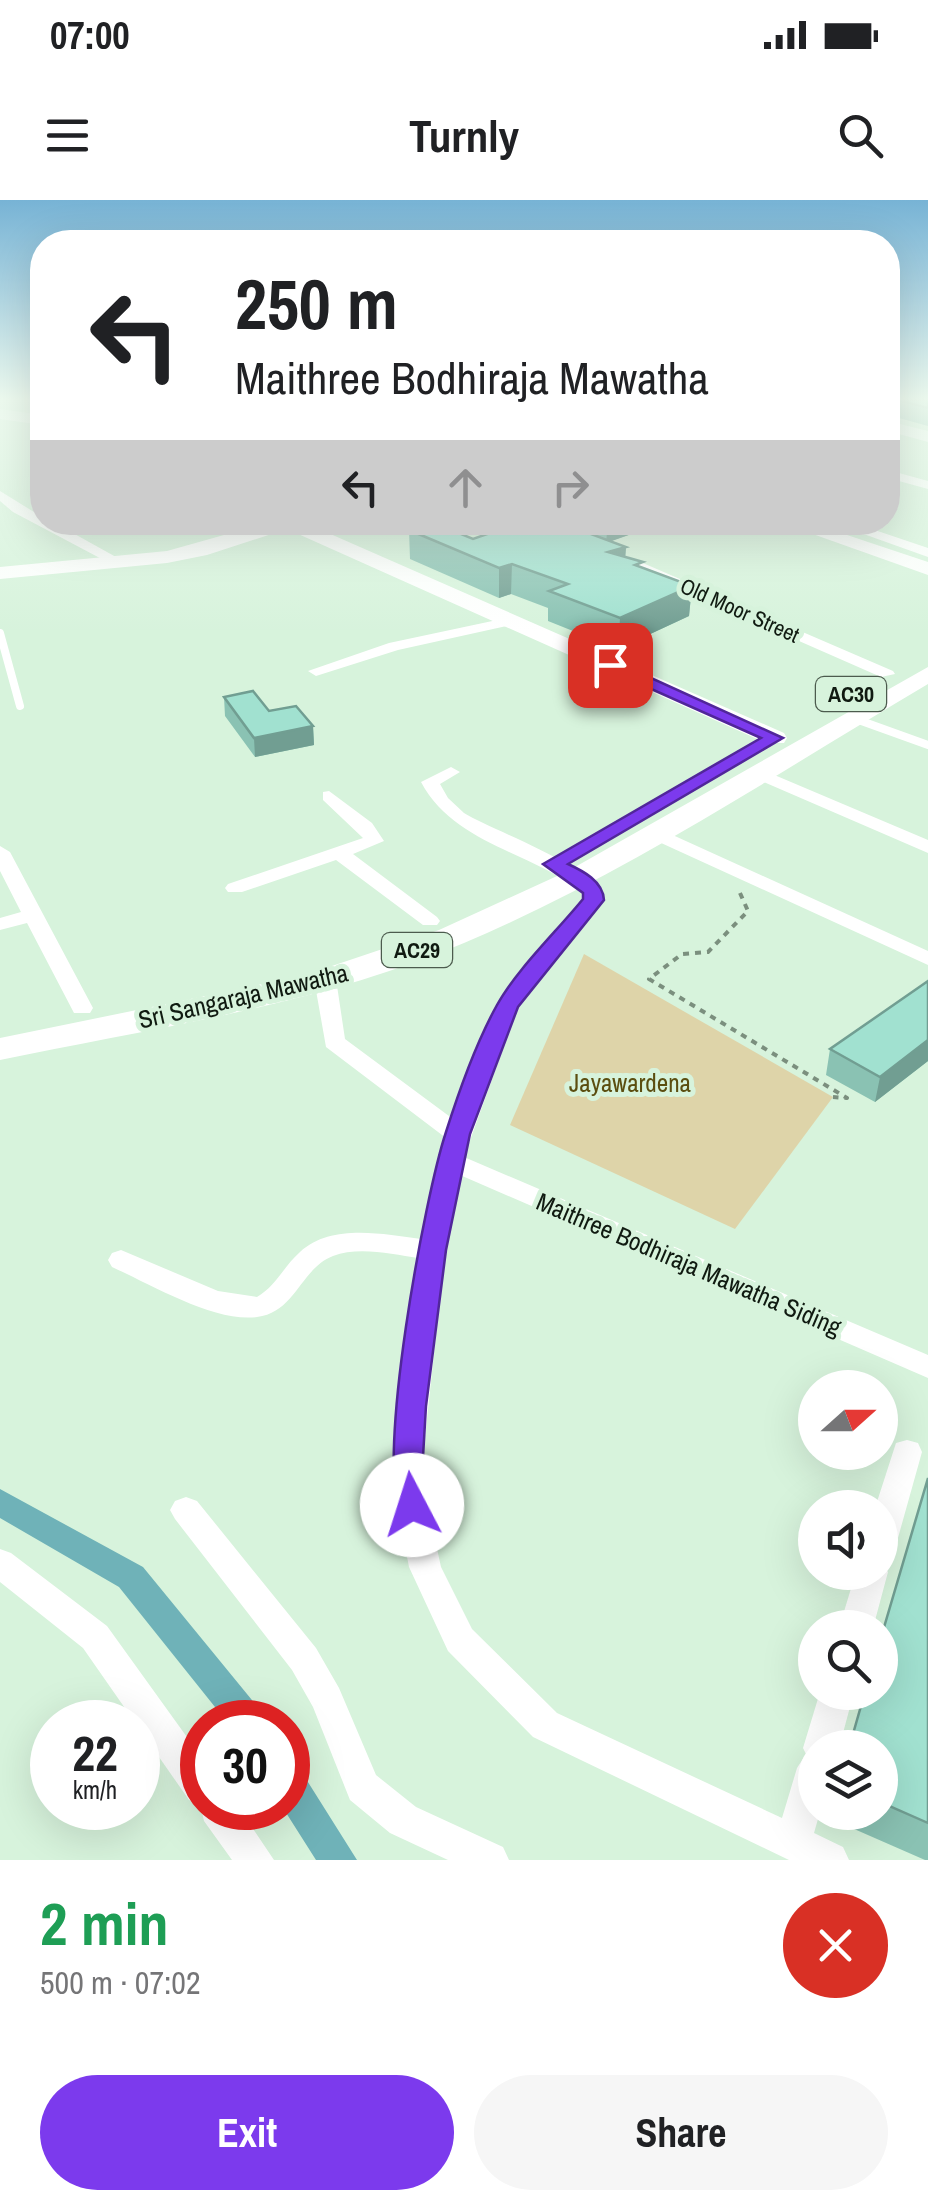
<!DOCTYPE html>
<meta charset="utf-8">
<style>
:root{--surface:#fff;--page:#f6f6f6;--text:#202124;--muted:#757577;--accent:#7c3aed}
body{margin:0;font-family:"Archivo Narrow",sans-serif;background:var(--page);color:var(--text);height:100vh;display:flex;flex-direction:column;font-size:38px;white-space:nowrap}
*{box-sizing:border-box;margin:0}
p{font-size:32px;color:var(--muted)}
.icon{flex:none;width:55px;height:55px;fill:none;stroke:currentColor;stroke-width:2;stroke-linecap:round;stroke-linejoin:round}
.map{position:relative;height:1660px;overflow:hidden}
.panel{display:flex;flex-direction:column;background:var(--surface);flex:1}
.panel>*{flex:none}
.banner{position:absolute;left:30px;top:30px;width:870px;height:305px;border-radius:40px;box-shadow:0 10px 40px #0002;background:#fff;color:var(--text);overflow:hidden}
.needle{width:65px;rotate:69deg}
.controls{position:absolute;left:798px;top:1170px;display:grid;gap:20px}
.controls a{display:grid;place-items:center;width:100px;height:100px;border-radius:50%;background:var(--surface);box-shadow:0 10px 40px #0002;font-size:50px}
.speed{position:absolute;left:30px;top:1500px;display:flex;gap:20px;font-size:50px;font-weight:700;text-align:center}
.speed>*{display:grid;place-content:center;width:130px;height:130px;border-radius:50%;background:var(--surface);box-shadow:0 10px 40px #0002;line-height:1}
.speed small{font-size:25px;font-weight:400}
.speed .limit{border:15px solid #d22;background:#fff;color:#111}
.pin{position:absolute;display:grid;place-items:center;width:85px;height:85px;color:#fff;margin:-42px;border-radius:20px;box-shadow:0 5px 15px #0006}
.me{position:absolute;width:110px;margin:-55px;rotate:355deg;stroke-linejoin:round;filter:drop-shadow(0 0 8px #0008)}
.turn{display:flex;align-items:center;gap:35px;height:210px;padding:0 40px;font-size:45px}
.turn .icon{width:130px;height:130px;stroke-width:2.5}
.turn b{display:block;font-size:70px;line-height:85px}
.lanes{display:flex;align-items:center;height:95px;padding:0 40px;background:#0003;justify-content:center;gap:50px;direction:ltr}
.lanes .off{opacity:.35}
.round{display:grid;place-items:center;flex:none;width:105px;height:105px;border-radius:52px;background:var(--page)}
.summary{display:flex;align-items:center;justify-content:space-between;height:170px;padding:0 40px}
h1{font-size:60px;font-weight:800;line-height:75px;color:#1e9e55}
.primary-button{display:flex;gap:20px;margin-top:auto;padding:20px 40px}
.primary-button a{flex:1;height:115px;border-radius:60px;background:var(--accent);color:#fff;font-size:40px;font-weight:800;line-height:115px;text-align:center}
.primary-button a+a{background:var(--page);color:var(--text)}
.status{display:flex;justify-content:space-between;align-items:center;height:70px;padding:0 50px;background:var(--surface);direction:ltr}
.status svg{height:28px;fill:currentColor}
header{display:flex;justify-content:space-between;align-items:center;height:130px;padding:0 40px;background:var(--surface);font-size:45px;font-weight:800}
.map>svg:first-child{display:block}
</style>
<div class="status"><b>07:00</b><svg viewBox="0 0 49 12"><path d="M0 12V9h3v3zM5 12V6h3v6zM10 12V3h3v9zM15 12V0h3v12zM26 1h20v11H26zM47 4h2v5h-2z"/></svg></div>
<header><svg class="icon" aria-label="menu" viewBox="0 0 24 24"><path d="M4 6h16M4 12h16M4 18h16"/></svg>Turnly<svg class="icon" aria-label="search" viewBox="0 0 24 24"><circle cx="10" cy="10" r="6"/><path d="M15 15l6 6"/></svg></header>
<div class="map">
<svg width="928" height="1660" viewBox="0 0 928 1660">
<rect width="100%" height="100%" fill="#d7f3dc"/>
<path fill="#ded4a9" d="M 584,754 L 833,897 L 735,1029 L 510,925 Z"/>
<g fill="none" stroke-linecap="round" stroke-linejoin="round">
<path fill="#6fb2b8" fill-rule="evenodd" d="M 0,1289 L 143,1367 L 260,1510 L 265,1522 L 227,1522 L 119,1387 L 0,1318 Z
M 288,1565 L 301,1571 L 357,1660 L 316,1660 L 283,1608 L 288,1608 Z"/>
<path stroke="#7b8f7e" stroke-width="4" stroke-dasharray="6 6" stroke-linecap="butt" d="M 740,693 L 748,711 L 708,752 L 682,754 L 649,779 L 847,898 L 833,897"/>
<path stroke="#fff" stroke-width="8" d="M 0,433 L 20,506
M 853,518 L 928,545"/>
<path fill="#fff" fill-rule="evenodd" d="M 888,270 L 928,281 L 928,289 L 888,278 Z
M 0,291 L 42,317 L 42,322 L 53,322 L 125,362 L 113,365 L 13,312 L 0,301 Z
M 132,322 L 155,322 L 116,335 L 109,331 Z
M 830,322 L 851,322 L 928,348 L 928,357 Z
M 615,351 L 893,471 L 895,474 L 881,477 L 610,358 L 608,355 Z
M 511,417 L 516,418 L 516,424 L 398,450 L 316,476 L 308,471 L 389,443 Z
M 451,567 L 460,572 L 440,584 L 448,598 L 464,613 C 493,631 600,668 604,700 L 518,807 L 464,957 L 928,1155 L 928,1178 L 460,975 L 445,1050 L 421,1275 L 441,1367 L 472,1429 L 557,1513 L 782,1618 L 797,1568 L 806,1554 L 803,1548 L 820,1492 L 854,1492 L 839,1548 L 815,1548 L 815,1612 L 820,1612 L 814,1633 L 843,1647 L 849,1660 L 789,1660 L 533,1537 L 448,1451 L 409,1367 L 391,1275 L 418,1058 C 393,1054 358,1046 333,1056 C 300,1069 296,1112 257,1117 C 215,1123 150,1084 112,1067 L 108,1060 L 112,1053 L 121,1050 L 218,1091 L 257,1097 C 276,1086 284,1066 300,1052 C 331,1023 383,1034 421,1039 L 438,961 L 446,938 L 326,847 L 314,779 L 325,773 L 336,779 L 345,839 L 453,919 L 496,806 L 584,699 L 583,693 C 531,651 455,645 421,582 Z
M 758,568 L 928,640 L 928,653 L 752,577 L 749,573 Z
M 329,591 L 372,623 L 384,641 L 353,654 L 437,717 L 440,721 L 437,725 L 423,725 L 336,660 L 242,692 L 228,692 L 225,688 L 228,684 L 363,638 L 323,600 L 323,592 Z
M 655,627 L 928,751 L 928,765 L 648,637 L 646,633 Z
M 0,646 L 10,652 L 93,808 L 90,813 L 74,813 L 27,723 L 0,730 L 0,718 L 21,712 L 0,671 Z
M 907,1240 L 918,1243 L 922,1252 L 896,1345 L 891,1355 L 880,1359 L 880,1308 L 875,1308 L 896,1243 Z
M 186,1297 L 197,1301 L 316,1448 L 339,1488 L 376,1575 L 416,1607 L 503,1647 L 509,1660 L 448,1660 L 390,1633 L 350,1600 L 313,1507 L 292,1470 L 175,1319 L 170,1310 L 175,1301 Z
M 0,1349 L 11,1353 L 107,1426 L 202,1558 L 202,1608 L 239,1608 L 274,1660 L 232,1660 L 204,1621 L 200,1604 L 189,1600 L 83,1448 L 0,1382 Z
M 880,1361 L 888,1372 L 873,1428 L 839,1428 L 856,1372 L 880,1372 Z"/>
<path fill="#fff" fill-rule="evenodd" d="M 0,209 L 42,215 L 42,225 L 0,219 Z
M 270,322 L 303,322 L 784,533 L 787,538 L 784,543 L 766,543 L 287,329 L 207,355 L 167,363 L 0,379 L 0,367 L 167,351 Z
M 779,322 L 808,322 L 928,362 L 928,375 Z"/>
<path fill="#fff" fill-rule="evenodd" d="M 888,221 L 928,231 L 928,242 L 888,231 Z
M 928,467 L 928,484 C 776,574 626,674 464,743 C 318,805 154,828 0,860 L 0,838 L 254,786 L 329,767 L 439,730 L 568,671 Z"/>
</g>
<path fill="#8ac2b3" d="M 888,199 L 928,199 L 928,226 L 888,215 Z
M 522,322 L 660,322 L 660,324 L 611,341 L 626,347 L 625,357 L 642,368 L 692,386 L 689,416 L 618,449 L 548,421 L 548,408 L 511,394 L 499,398 L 410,359 L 409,330 L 473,339 Z
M 224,497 L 313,526 L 314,545 L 255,557 L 225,516 Z
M 928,781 L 928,861 L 875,902 L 826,875 L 830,849 Z
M 928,1278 L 928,1660 L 925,1660 L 829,1618 L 830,1612 L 880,1612 L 880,1548 Z"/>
<path fill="#719e92" d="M 584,322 L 587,322 L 586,350 L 572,327 Z
M 608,322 L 660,322 L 660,324 L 606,343 Z
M 626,347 L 624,376 L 608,352 Z
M 512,364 L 511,394 L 499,398 L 499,368 Z
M 692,386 L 689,416 L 618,449 L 620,418 Z
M 313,526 L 314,545 L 255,557 L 254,538 Z
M 928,840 L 928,861 L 875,902 L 880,877 Z"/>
<path fill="#a1e1d0" stroke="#719e92" stroke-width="2.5" d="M 895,199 L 928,199 L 928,208 Z
M 413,322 L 432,322 L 473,339 L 522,322 L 584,322 L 572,327 L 626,347 L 608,352 L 643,362 L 635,365 L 692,386 L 620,418 L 549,391 L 568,384 L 512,364 L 499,368 L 409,330 Z
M 253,491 L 269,511 L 296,506 L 313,526 L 254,538 L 224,497 Z
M 928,781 L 928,840 L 880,877 L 830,849 Z
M 928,1278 L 928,1623 L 880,1602 L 880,1548 L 849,1548 L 865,1492 L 880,1492 L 880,1441 Z"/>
<linearGradient id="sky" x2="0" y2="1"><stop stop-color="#77b3d5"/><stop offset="0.46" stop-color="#edfaef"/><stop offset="1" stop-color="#edfaef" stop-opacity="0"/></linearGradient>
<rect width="928" height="432" fill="url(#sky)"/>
<path fill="#7c3aed" stroke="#51269a" stroke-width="2.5" d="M 604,462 L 616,462 L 783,538 L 568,664 C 583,671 603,681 604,700 L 518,807 L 470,934 L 446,1050 L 426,1206 L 422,1274 L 428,1305 L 424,1315 L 412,1318 L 401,1315 C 375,1262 425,995 446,932 C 458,894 477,841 497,805 C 517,769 557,731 583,699 L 583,693 L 543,664 L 761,538 L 604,468 Z"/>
<g text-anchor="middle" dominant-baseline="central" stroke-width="10" stroke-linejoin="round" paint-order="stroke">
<g font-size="22" fill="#101a11" stroke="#d7f3dc">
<text transform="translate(740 410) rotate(24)">Old Moor Street</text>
</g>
<g fill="#d7f3dc" stroke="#4c5b4e" stroke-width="2.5">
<rect x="816" y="477" width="70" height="34" rx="8"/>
<rect x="382" y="733" width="70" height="34" rx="8"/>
</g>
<g font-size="22" font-weight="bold" fill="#101a11">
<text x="851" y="494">AC30</text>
<text x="417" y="750">AC29</text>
</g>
<g font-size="25" fill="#101a11" stroke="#d7f3dc">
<text transform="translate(243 796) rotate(-13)">Sri Sangaraja Mawatha</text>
<text transform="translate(689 1064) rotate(23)">Maithree Bodhiraja Mawatha Siding</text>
</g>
<g font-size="25" fill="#5b4e10" stroke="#d7f3dc">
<text x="630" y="883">Jayawardena</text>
</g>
</g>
</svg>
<div class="controls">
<a><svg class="needle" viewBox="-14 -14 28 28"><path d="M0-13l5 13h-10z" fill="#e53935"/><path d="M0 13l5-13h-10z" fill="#757577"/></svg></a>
<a><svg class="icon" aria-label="sound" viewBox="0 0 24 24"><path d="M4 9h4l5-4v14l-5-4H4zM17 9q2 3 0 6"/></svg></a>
<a><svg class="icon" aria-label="search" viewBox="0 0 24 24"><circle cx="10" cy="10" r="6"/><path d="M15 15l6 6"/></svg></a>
<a><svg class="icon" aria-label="layers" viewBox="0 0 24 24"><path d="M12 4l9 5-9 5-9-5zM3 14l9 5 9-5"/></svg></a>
</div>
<div class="speed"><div>22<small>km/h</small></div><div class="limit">30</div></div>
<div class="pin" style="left:610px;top:465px;background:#d93025"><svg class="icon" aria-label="arrive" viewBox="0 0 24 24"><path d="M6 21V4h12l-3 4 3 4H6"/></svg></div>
<svg class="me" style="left:412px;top:1305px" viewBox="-20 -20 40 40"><circle r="19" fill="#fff"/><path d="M0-13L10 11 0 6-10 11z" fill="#7c3aed"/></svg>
<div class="banner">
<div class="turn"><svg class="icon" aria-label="left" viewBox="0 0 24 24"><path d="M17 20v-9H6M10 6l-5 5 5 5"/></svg><div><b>250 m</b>Maithree Bodhiraja Mawatha</div></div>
<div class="lanes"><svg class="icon" aria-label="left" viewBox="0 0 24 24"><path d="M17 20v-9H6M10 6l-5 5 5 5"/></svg><svg class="icon off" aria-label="ahead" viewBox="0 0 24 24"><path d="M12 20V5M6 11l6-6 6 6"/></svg><svg class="icon off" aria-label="right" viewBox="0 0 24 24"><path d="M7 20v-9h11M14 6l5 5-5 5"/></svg></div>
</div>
</div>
<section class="panel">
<div class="summary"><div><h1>2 min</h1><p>500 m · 07:02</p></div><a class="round" style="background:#d93025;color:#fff"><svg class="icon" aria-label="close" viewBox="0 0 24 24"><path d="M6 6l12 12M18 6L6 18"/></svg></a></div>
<div class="primary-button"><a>Exit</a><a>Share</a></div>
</section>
